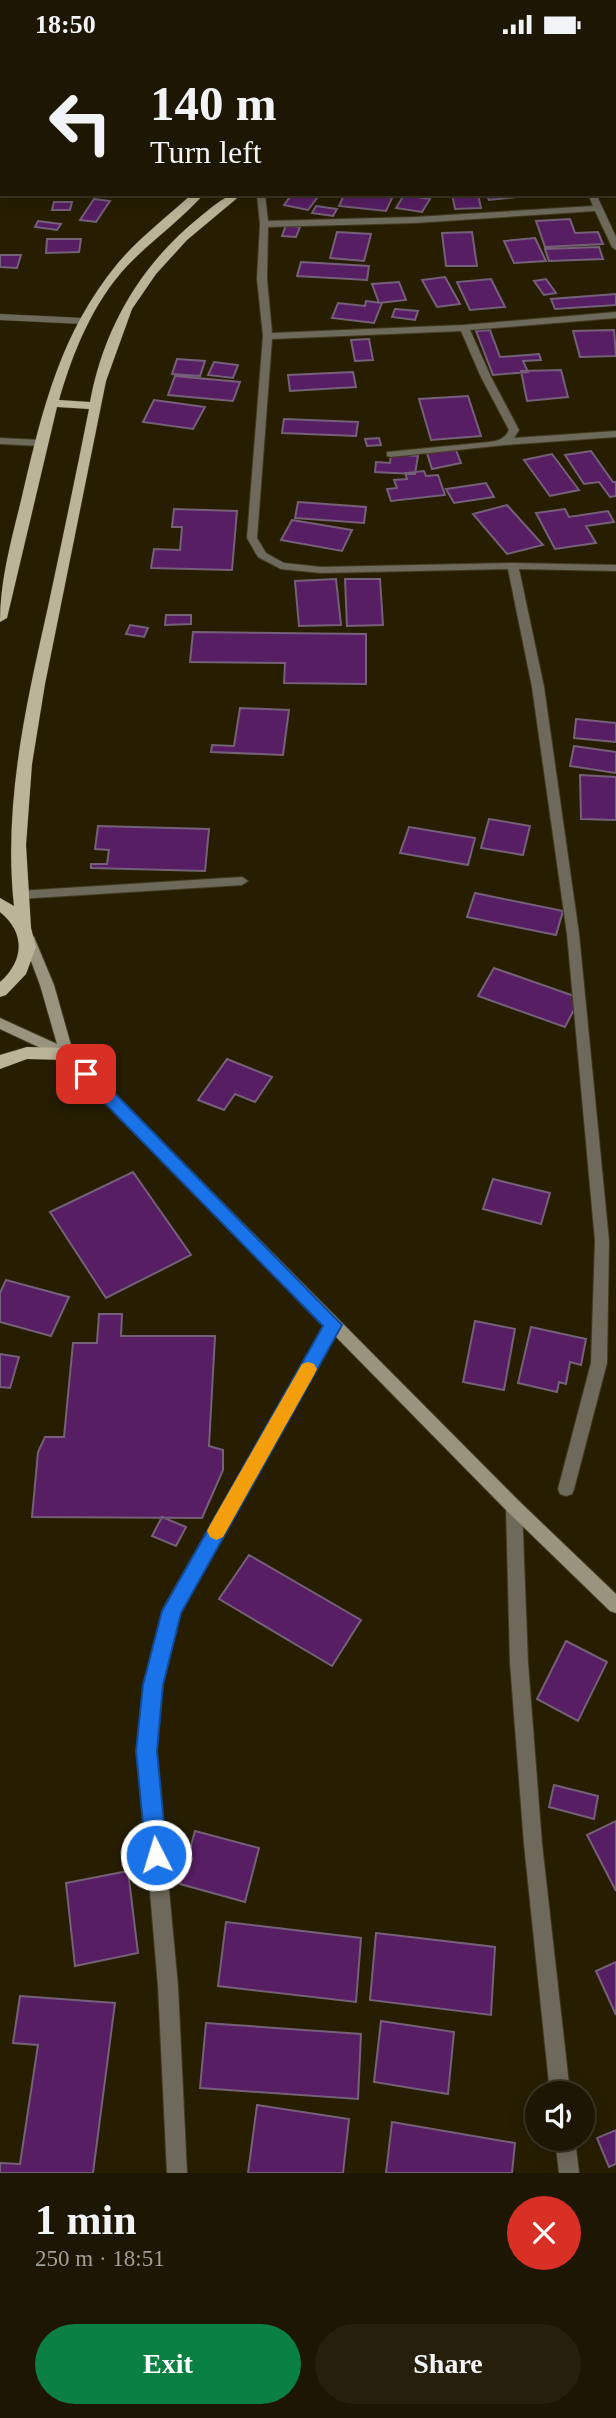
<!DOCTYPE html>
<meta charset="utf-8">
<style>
:root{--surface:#1d1602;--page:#251f0c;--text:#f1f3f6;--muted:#a09f99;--line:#3b3524;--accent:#0b8043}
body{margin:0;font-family:Georgia,serif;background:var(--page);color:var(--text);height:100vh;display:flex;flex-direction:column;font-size:26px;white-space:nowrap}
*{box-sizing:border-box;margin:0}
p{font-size:23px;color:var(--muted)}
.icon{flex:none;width:38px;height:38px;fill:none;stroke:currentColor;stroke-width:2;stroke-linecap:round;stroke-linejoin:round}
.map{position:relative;height:2124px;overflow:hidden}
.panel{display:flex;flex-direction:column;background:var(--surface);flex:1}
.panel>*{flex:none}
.banner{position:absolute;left:0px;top:0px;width:616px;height:147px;box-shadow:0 4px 18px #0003,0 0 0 2px var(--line);background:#1d1602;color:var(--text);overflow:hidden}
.tools{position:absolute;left:525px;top:2032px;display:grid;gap:14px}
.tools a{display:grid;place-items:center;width:70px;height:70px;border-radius:50%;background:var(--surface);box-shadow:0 4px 18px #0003,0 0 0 2px var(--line);font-size:35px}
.pin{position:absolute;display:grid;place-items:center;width:60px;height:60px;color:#fff;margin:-30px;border-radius:14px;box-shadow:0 4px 10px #0006}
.me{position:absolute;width:77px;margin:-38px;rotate:355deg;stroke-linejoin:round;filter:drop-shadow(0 0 5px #0008)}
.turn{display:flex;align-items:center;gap:24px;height:147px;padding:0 35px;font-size:32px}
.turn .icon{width:91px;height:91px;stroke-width:2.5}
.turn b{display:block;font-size:49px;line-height:60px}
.round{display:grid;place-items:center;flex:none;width:74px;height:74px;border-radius:37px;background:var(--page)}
.head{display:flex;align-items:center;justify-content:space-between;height:119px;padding:0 35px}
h1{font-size:42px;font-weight:700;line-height:52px}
.cta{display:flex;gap:14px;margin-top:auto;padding:14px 35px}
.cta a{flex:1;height:80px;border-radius:42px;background:var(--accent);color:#fff;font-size:28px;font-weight:700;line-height:80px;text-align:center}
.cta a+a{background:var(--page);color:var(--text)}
.status{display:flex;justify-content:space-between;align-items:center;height:49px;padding:0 35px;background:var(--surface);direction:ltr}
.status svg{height:19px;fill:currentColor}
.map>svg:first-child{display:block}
</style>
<div class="status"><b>18:50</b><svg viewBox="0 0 49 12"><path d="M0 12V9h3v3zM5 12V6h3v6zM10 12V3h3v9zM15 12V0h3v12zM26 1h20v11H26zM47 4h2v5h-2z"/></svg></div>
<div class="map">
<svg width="616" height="2124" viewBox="0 0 616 2124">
<rect width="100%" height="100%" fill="#271e02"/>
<path fill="#581e64" stroke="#746079" stroke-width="2" d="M 292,145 L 320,145 L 308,161 L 284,156 Z
M 341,145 L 382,145 L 393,147 L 386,162 L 339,157 L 344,146 Z
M 452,145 L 478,145 L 481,159 L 455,160 Z
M 486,145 L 515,145 L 517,148 L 489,151 Z
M 404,146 L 430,150 L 422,163 L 396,159 Z
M 94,150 L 110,152 L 96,173 L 80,171 Z
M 54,153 L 72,153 L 70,161 L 52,161 Z
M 316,157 L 337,160 L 333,167 L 312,164 Z
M 570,170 L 575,184 L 598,183 L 603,195 L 545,198 L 536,172 Z
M 38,172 L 61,175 L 57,181 L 35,178 Z
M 286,176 L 300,178 L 296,188 L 282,187 Z
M 337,183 L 371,185 L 364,212 L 330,209 Z
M 472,183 L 477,217 L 446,217 L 442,184 Z
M 535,189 L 546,212 L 514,214 L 504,192 Z
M 47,190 L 81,190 L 79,203 L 46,204 Z
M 599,198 L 603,210 L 549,212 L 545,200 Z
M 0,206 L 21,206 L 17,219 L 0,218 Z
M 301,213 L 369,217 L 367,231 L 297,227 Z
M 445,228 L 460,255 L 437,258 L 422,231 Z
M 491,230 L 505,258 L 470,261 L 457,233 Z
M 546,230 L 556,244 L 544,246 L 534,232 Z
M 399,233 L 406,251 L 379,254 L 372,235 Z
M 616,245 L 616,256 L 555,260 L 551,250 Z
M 366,252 L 382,254 L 374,274 L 332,269 L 338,254 L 365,257 Z
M 395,260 L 418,262 L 415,271 L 392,268 Z
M 490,281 L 500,308 L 539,305 L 541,311 L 523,312 L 528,323 L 493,326 L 476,282 Z
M 614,281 L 616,307 L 580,308 L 573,282 Z
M 369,290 L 373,311 L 355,312 L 351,291 Z
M 177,310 L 205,312 L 200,327 L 172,325 Z
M 214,313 L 238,316 L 233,329 L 208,326 Z
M 561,321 L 568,348 L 527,352 L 521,322 Z
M 353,323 L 356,338 L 290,342 L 288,326 Z
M 175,327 L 240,333 L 233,352 L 168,346 Z
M 468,347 L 481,387 L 431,391 L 419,350 Z
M 154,351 L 205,358 L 193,380 L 143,373 Z
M 284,370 L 358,373 L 356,387 L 282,384 Z
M 379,389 L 381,396 L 367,397 L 365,390 Z
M 456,401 L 461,414 L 432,420 L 427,404 Z
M 591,402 L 613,433 L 616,433 L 616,447 L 610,448 L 599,433 L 584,435 L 565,406 Z
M 391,405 L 418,407 L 415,425 L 375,423 L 376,413 L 390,414 Z
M 552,405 L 579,441 L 550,447 L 524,411 Z
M 424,422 L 426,427 L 438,426 L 445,446 L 391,452 L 387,440 L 397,439 L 394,431 L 407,430 L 405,424 Z
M 486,434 L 494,448 L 454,454 L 446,440 Z
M 298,453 L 366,458 L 364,474 L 295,469 Z
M 507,456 L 543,496 L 507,505 L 473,465 Z
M 174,460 L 237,462 L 232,521 L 151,519 L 154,500 L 180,501 L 182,478 L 172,478 Z
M 565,460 L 569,468 L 608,462 L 614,473 L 586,477 L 596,494 L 555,500 L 536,464 Z
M 292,471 L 352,481 L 342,502 L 281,491 Z
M 336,530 L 341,576 L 299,577 L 295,532 Z
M 345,530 L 380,530 L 383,576 L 347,577 Z
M 166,566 L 191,566 L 191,575 L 165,576 Z
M 130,576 L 148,579 L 144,588 L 126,585 Z
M 193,583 L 366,585 L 366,635 L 284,634 L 285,614 L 190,613 Z
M 240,659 L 289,661 L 283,706 L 211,703 L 212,696 L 234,697 Z
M 576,670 L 616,674 L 616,693 L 574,689 Z
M 574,697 L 616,703 L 616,724 L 570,717 Z
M 580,726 L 616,728 L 616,771 L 581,770 Z
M 489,770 L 530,777 L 523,806 L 481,799 Z
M 98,777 L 209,780 L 205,822 L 91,819 L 91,815 L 107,815 L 109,801 L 95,800 Z
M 409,778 L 475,789 L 468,816 L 400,804 Z
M 475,844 L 563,862 L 556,886 L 467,868 Z
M 494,919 L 580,949 L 565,978 L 478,947 Z
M 227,1010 L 272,1028 L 255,1053 L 235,1045 L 224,1061 L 198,1051 Z
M 133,1123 L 191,1206 L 106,1249 L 50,1163 Z
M 493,1130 L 550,1144 L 541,1175 L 483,1160 Z
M 6,1231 L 69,1248 L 51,1287 L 0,1273 L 0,1244 Z
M 99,1265 L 122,1265 L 121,1287 L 215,1287 L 209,1397 L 223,1401 L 223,1421 L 202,1469 L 32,1468 L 38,1403 L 45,1388 L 64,1388 L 73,1294 L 97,1294 Z
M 475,1272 L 515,1280 L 504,1341 L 463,1333 Z
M 531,1278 L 586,1290 L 581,1316 L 570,1313 L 566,1335 L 559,1333 L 557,1343 L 518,1334 Z
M 0,1305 L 19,1308 L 10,1339 L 0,1338 Z
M 162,1468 L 186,1478 L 176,1497 L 152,1487 Z
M 249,1506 L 361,1571 L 332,1617 L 219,1550 Z
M 566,1592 L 607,1613 L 578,1672 L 537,1650 Z
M 554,1736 L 598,1747 L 594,1770 L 549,1758 Z
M 616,1772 L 616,1842 L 587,1786 Z
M 195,1782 L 259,1799 L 245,1853 L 180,1835 Z
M 128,1822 L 138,1904 L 75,1917 L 66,1834 Z
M 226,1873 L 361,1889 L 356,1953 L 218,1937 Z
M 376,1884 L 495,1898 L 491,1966 L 370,1951 Z
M 616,1913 L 616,1966 L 596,1922 Z
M 20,1947 L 115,1954 L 93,2124 L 0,2124 L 0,2114 L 20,2115 L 38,1996 L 13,1994 Z
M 381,1972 L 454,1983 L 448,2045 L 374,2033 Z
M 206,1974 L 361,1985 L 358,2050 L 200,2039 Z
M 257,2056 L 349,2070 L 343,2124 L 248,2124 Z
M 392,2073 L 515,2094 L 512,2124 L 386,2124 Z
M 616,2081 L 616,2115 L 609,2118 L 597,2089 Z"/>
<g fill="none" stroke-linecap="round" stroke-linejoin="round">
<defs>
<path id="lane" d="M 0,268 L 83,272"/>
<path id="street" d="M 320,0 L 331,0 L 333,2 L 322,2 Z
M 257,145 L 265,145 L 268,172 L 415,168 L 593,157 L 588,145 L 596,145 L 616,188 L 616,201 L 612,198 L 595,162 L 415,174 L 268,178 L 267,230 L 272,284 L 464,276 L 616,263 L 616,269 L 470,281 L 491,328 L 519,381 L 514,389 L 616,382 L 616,388 L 505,396 L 391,408 L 387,407 L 387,403 L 489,393 C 498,392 505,390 509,381 L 481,328 L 461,282 L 272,290 L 257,489 L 266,504 L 284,514 L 321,518 L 513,514 L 616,516 L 616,522 L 519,520 L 544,638 L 579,885 L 609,1192 L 607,1314 L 574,1440 L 572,1445 L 566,1447 L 560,1445 L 558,1440 L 591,1314 L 595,1192 L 567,885 L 532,638 L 508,520 L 321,524 L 281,520 L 258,508 L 247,489 L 263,287 L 257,230 L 260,175 Z
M 0,389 L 41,391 L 46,394 L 41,397 L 0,395 Z
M 242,828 L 248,832 L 242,836 L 19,850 L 13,846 L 19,842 Z
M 333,1270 L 338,1271 L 341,1276 L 338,1281 L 179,1564 L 162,1635 L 156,1702 L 178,1937 L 187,2124 L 167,2124 L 158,1937 L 138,1702 L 144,1635 L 165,1556 L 328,1271 Z
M 514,1451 L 520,1453 L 522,1458 L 528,1614 L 542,1795 L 570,2044 L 550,2044 L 524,1795 L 510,1614 L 506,1458 L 508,1453 Z
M 555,2090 L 575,2090 L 579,2124 L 559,2124 Z"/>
<path id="secondary" d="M 28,883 L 34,888 L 54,936 L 73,1003 L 520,1453 L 616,1545 L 616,1564 L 610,1562 L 508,1463 L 62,1009 L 0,980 L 0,969 L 57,995 L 40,936 L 22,888 Z"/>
<path id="primary" d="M 402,0 L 413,0 L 400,2 Z
M 439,0 L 450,0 L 437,2 Z
M 192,145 L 204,145 C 181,171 152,191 128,216 C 93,253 73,303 59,351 L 90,353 C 104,278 141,215 201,167 C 214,157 225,145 242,145 L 187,191 L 156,225 L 132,260 L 106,332 L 45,635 L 32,715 L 26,796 L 31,879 L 36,898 L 26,925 L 6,946 L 0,948 L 0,933 C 24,912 26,884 0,863 L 0,849 L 14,857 C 3,756 26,656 48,558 C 62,492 76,426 89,360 L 57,358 L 7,569 L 0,573 C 0,528 13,486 23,443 C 43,358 61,283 118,214 C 139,189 168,167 192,145 Z
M 27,998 L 67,999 L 73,1000 L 76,1005 L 73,1010 L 67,1011 L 27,1010 L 0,1020 L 0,1006 Z"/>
</defs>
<use href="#lane" stroke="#423a1f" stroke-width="7"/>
<use href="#street" stroke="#423a1f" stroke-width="2"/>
<use href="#secondary" stroke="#423a1f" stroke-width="2"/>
<use href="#primary" stroke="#423a1f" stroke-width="1"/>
<use href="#lane" stroke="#6d695b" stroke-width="6"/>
<use href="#street" fill="#6d695b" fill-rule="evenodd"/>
<use href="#secondary" fill="#9a937e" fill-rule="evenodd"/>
<use href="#primary" fill="#bcb498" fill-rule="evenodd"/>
</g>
<path fill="#1a73e8" stroke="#114b97" stroke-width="2" d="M 86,1019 L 91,1020 L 342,1276 L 181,1564 L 163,1636 L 157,1702 L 167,1806 L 164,1814 L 156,1817 L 149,1814 L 146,1806 L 136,1702 L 143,1636 L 162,1562 L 323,1277 L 80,1029 L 78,1025 Z"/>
<path fill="#f59e0b" d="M 308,1313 L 314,1315 L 317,1320 L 314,1326 L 223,1488 L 216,1491 L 210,1488 L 207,1482 L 210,1476 L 302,1315 Z"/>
</svg>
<div class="tools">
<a><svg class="icon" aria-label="sound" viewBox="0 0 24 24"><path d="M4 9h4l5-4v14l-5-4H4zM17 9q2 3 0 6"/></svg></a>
</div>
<div class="pin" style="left:86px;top:1025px;background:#d93025"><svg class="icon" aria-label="arrive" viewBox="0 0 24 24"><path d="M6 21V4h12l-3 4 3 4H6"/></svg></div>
<svg class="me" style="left:156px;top:1806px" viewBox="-20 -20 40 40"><circle r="17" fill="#1a73e8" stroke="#fff" stroke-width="3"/><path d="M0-11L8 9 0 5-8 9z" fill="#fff"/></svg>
<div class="banner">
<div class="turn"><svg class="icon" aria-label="left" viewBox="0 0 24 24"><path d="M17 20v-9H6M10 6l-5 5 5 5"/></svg><div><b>140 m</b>Turn left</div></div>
</div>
</div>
<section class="panel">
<div class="head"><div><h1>1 min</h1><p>250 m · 18:51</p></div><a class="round" style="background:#d93025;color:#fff"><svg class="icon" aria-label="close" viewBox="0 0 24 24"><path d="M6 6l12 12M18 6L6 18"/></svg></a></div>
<div class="cta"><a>Exit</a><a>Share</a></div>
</section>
